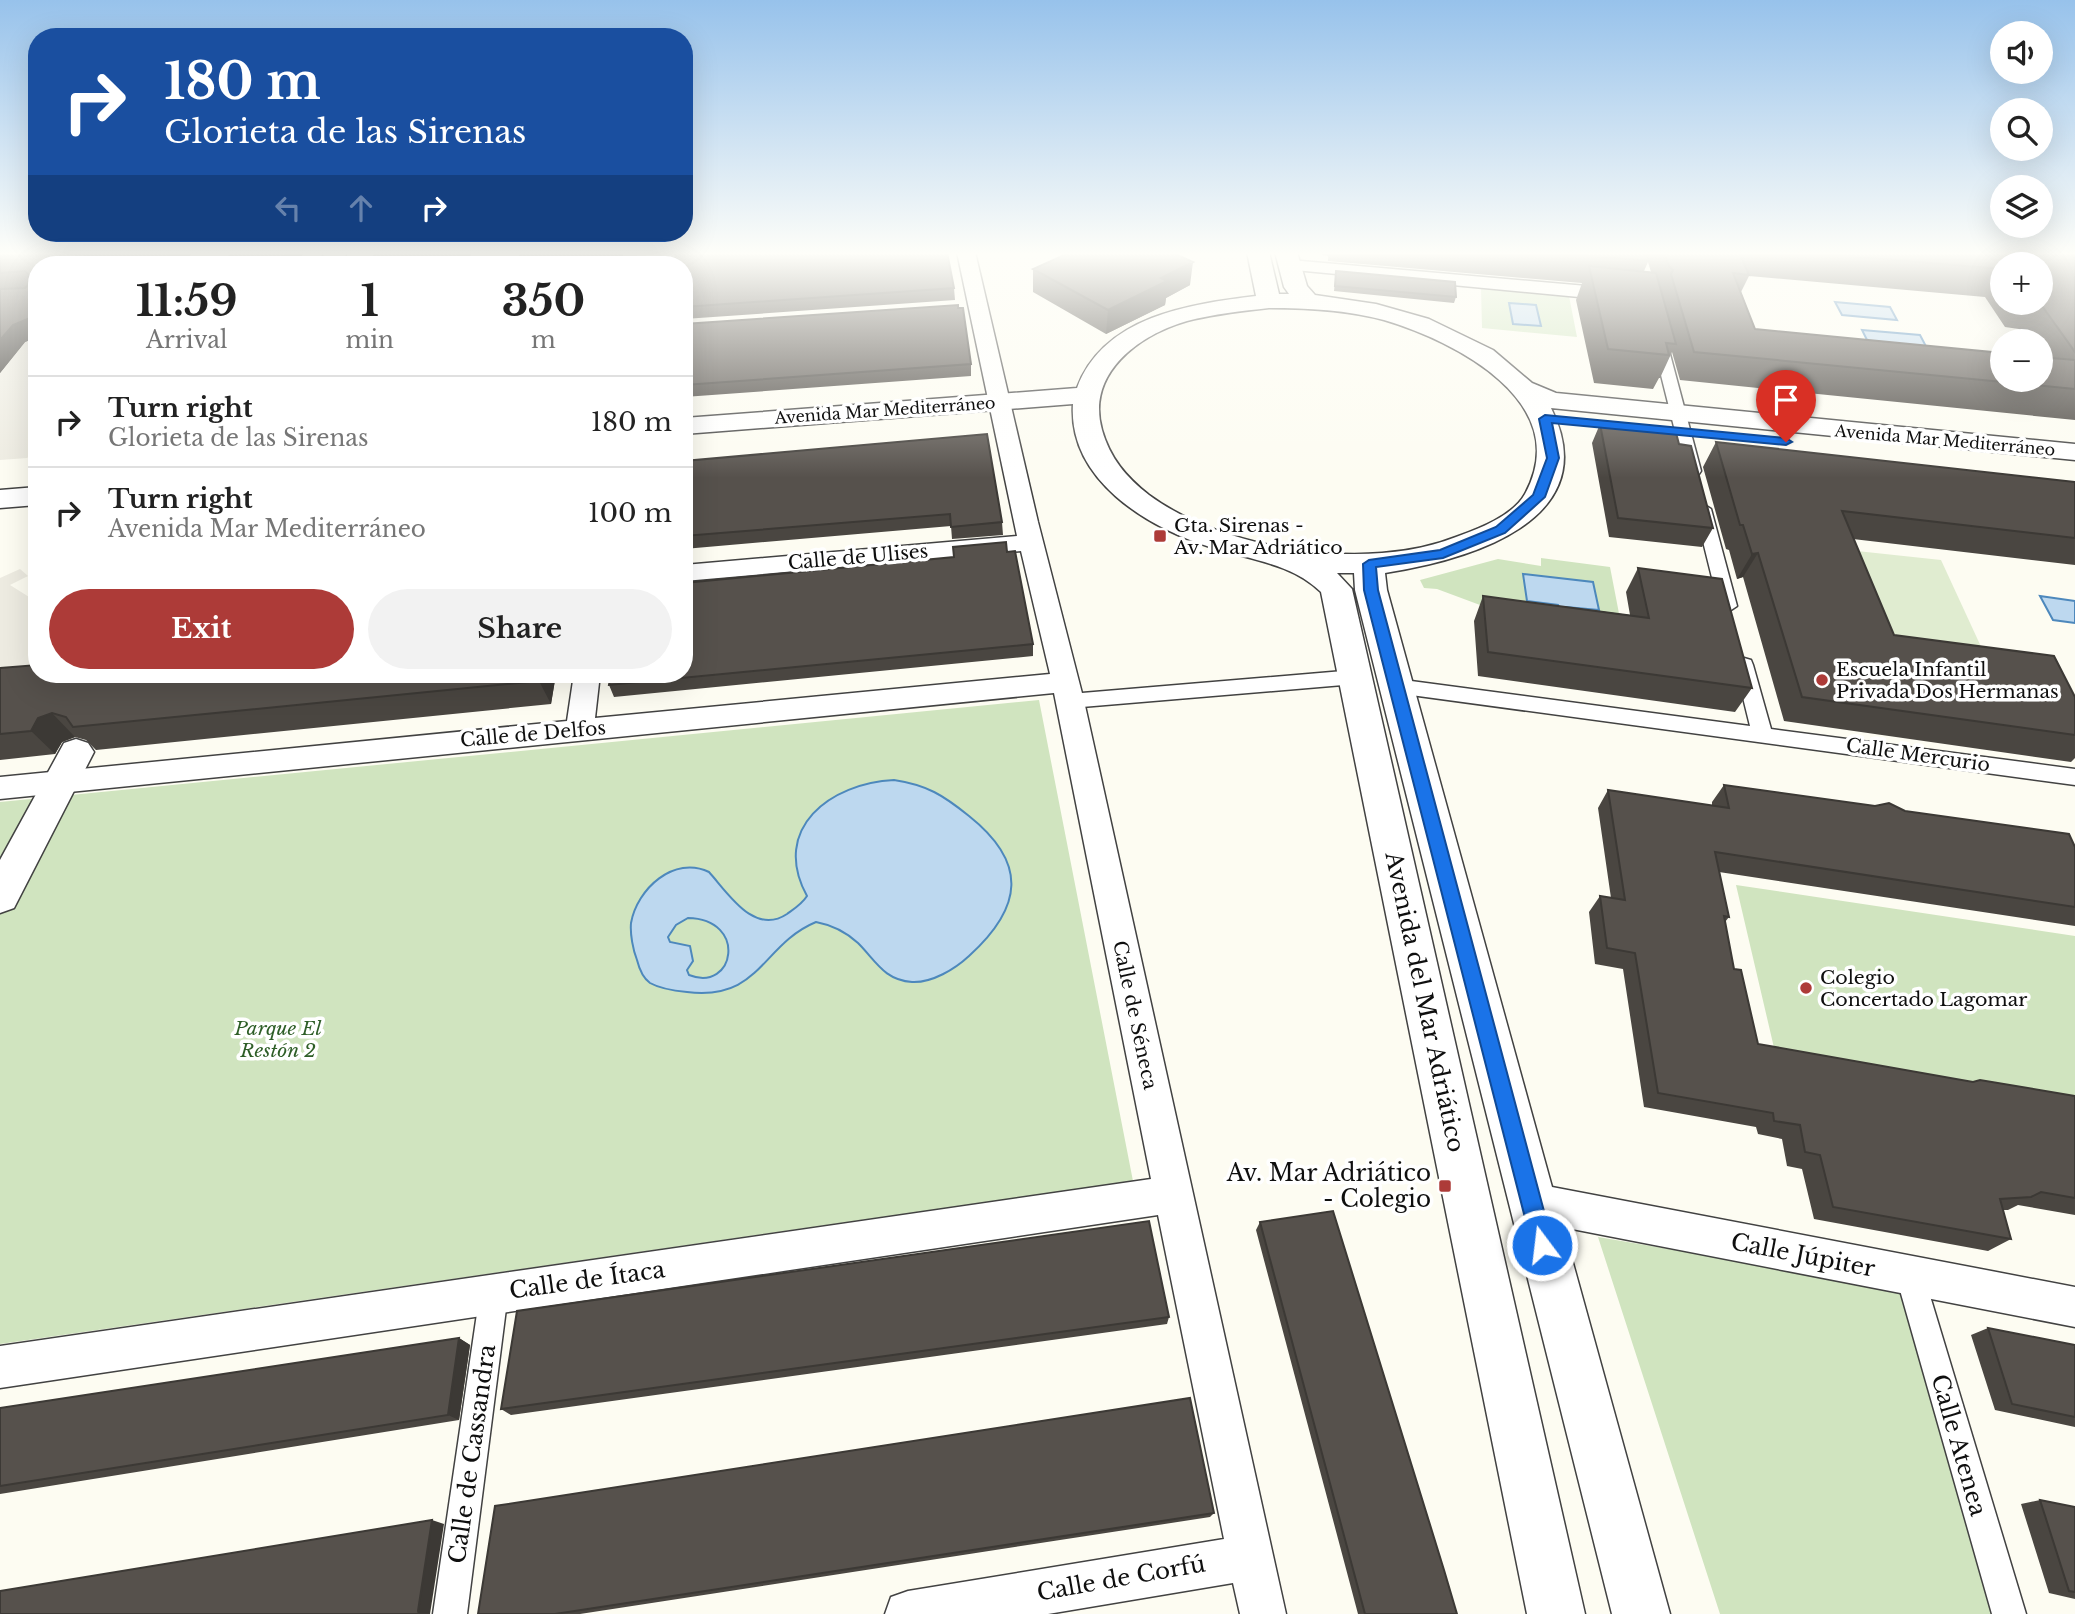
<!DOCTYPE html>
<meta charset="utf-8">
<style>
:root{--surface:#fff;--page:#f2f2f2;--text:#222;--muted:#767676;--line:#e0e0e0;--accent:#ad3b38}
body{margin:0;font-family:"Libre Baskerville",serif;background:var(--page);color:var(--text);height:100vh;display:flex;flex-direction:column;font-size:26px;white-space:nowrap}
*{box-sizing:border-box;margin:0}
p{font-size:23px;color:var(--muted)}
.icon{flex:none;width:38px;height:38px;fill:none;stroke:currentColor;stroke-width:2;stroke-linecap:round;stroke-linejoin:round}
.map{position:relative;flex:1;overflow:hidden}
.sheet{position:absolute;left:28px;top:256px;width:665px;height:427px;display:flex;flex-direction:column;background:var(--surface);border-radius:28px;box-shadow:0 7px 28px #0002}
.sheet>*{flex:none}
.top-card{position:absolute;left:28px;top:28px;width:665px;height:214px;border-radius:28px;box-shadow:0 7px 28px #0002;background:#1a4fa0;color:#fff;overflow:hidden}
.tools{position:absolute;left:1990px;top:21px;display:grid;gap:14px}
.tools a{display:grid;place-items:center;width:63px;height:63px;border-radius:50%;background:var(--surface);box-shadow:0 7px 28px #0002;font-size:35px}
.pin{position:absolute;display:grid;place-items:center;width:60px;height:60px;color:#fff;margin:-72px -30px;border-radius:50% 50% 50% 0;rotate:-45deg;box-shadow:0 0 7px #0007}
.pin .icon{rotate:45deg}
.me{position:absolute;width:77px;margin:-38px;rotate:345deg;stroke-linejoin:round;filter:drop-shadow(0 0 5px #0008)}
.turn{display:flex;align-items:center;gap:24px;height:147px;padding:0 21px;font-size:32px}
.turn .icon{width:91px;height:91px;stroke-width:2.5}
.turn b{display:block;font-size:49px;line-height:60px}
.lanes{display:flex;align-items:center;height:66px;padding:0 21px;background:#0003;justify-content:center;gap:35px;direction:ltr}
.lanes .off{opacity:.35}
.eta{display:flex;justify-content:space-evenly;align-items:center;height:119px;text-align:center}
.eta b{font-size:42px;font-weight:800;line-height:49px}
.primary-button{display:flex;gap:14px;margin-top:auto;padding:14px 21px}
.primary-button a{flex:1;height:80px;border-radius:42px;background:var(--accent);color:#fff;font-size:28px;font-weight:800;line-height:80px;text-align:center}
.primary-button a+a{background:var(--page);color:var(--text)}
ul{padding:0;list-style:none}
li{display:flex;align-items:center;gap:21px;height:91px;padding:0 21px;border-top:2px solid var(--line)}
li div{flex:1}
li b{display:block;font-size:26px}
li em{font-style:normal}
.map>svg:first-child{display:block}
</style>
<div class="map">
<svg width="2075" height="1614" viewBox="0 0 2075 1614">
<rect width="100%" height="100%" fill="#fdfcf2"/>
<path fill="#d0e4bf" d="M 1481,288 L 1569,296 L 1577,337 L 1482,328 Z
M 1541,558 L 1610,567 L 1622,629 L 1480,605 L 1437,589 L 1424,588 L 1420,580 L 1498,559 L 1541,566 Z
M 1039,700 L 1133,1181 L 0,1344 L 0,802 Z
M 1736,885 L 2075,936 L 2075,1101 L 1775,1052 Z
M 1598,1237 L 1910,1290 L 1998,1614 L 1720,1614 Z"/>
<path fill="#e0ecd0" d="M 1857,551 L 1941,560 L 1989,664 L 1896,652 Z"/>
<path fill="#edebe1" d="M 37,337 L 37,449 L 27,458 L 0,460 L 0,373 L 25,342 Z
M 20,569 L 28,576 L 10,585 L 37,602 L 37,674 L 0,694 L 0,578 Z"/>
<path fill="#bdd8ef" stroke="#4d88bc" stroke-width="2" fill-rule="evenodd" d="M 1835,302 L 1890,307 L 1897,320 L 1842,315 Z
M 1509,303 L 1536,305 L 1541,326 L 1513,324 Z
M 1862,330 L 1920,335 L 1929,352 L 1870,346 Z
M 1523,574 L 1593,582 L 1599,610 L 1566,607 L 1560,611 L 1558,605 L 1527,601 Z
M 2040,596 L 2075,601 L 2075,623 L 2053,620 Z
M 894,780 C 927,785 943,795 969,816 C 1028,863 1023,907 969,956 C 955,969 932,983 912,982 C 884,980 876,961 858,943 C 846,932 832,925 816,922 C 761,945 761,1001 687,992 C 676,991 659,988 650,983 C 643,978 639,968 637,960 C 633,950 630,934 631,923 C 637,889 674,855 709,872 C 728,893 754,936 787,914 C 794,909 802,904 807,896 C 770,828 831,783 894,780 ZM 688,918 C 748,919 735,993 689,975 L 687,970 L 693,961 L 690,946 L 670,942 L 668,937 L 676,925 Z"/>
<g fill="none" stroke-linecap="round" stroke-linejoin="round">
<defs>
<path id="pedestrian" d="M 646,252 L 658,252 L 656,264 L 644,264 Z
M 1659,335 L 1666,339 L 1701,471 L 1699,474 L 1687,474 L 1685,471 L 1652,339 Z
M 1703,504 L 1711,509 L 1737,606 L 1728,612 L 1719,606 L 1695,509 Z
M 1744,658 L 1751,660 L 1753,665 L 1771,729 L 2075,769 L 2075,785 L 1396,693 L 1389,691 L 1386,686 L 1389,681 L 1396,679 L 1750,726 L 1735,665 L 1737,660 Z
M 1355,670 L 1362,672 L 1365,677 L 1362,682 L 1355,684 L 1070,708 L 1063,706 L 1060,701 L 1063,696 L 1070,694 Z
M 1910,1262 L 1920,1266 L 1924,1276 L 2026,1614 L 1992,1614 L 1896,1276 L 1900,1266 Z
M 494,1279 L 504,1283 L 508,1293 L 467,1614 L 433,1614 L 480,1293 L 484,1283 Z"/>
<path id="minor" d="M 643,252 L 737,252 L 728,257 L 617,264 L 523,264 L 532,259 Z
M 957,252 L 975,252 L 1038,522 L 1084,701 L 1286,1614 L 1240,1614 L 1233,1583 L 1048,1614 L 885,1614 L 891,1597 L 908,1591 L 1224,1539 L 1158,1215 L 0,1388 L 0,1346 L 1151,1179 L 1054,693 L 0,799 L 0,777 L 567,721 L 574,674 L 600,674 L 595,718 L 1050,674 L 1021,551 L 684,581 L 684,565 L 1017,536 Z
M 1290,260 L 1621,289 L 1630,295 L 1621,301 L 1284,269 L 1281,265 L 1284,261 Z
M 1531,1183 L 2075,1287 L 2075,1327 L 1531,1221 L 1518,1215 L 1512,1202 L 1518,1189 Z"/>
<path id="tertiary" d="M 325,252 L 347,252 L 341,264 L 319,264 Z
M 1247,252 L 1269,252 L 1279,294 L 1289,294 L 1284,287 L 1275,252 L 1297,252 L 1307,286 L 1315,295 L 1376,304 L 1429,319 L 1493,350 L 1532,383 L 1556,393 L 2075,444 L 2075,460 L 1551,408 C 1607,521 1468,560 1385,573 L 1387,590 L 1670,1614 L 1612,1614 L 1355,590 L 1354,573 L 1337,573 L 1352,589 L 1585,1614 L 1527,1614 L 1321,592 C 1291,563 1250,560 1210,547 C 1147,527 1068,480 1073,404 L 684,434 L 684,418 L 1077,388 C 1104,316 1190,304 1256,296 ZM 1269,308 C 1307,308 1347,310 1384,320 C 1455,341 1575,402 1525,494 C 1513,516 1478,529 1456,537 C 1369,572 1225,551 1149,495 C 1126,477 1110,458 1102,430 C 1086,373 1139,335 1187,321 C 1214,314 1242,311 1269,308 Z
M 37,487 L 37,505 L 0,508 L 0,490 Z
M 76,739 L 88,743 L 94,752 L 14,908 L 0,913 L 0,860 L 64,743 Z"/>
</defs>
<use href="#pedestrian" stroke="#424242" stroke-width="3"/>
<use href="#minor" stroke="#424242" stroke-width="3"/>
<use href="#tertiary" stroke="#424242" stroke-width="3"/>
<use href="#pedestrian" fill="#fff" fill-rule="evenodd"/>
<use href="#minor" fill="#fff" fill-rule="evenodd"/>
<use href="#tertiary" fill="#fff" fill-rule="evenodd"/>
</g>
<path fill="#4a4641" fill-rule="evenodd" d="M 0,252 L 192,252 L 184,264 L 37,264 L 37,337 L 25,342 L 0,373 Z
M 1322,252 L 2075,252 L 2075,420 L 1680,380 L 1672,352 L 1660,378 L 1659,378 L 1653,389 L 1594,383 L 1576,300 L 1582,283 L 1328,261 L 1328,256 L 1322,255 ZM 1648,262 L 1651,272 L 1644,271 ZM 2002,264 L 2040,303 L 2002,303 ZM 1749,276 L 1985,297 L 2005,327 L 2019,329 L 2028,341 L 2040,341 L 2040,380 L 1755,329 L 1741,292 Z
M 684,264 L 954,288 L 955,300 L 684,319 Z
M 1033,269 L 1190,285 L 1166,298 L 1165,305 L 1106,334 L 1033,292 Z
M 1336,271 L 1456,297 L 1454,303 L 1334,291 Z
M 684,324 L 971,364 L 971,376 L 684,397 Z
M 1600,424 L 1679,444 L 1713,528 L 1702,547 L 1609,537 L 1592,443 Z
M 1716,442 L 2075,482 L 2075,565 L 1853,539 L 1894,635 L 2075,697 L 2075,758 L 2071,762 L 1784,721 L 1743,577 L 1737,579 L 1729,550 L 1726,549 L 1703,467 Z
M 684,461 L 1002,522 L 1003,535 L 952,539 L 951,526 L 684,549 Z
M 1007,552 L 1033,644 L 1033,656 L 614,697 L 609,685 Z
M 1638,568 L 1752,688 L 1735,712 L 1478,676 L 1474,621 L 1483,596 L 1630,615 L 1626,592 Z
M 0,668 L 91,675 L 93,674 L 556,674 L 551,704 L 96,750 L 86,740 L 75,737 L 62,742 L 55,754 L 0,760 Z
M 1724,785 L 1905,811 L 2075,847 L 2075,926 L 1719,872 L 1729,917 L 1725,922 L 1734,969 L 1758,1044 L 1973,1082 L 2075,1096 L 2075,1215 L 2018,1205 L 2008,1210 L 2003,1210 L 2011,1239 L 1988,1251 L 1814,1219 L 1802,1169 L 1787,1166 L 1782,1139 L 1758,1134 L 1756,1127 L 1644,1107 L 1623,969 L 1595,964 L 1589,912 L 1600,896 L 1611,898 L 1598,808 L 1608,790 L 1712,806 L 1712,802 Z
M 1260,1222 L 1457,1614 L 1358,1614 L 1256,1230 Z
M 1169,1317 L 1167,1324 L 511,1415 L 501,1409 Z
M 1988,1328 L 2075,1345 L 2075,1427 L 1995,1410 L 1971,1335 Z
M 459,1338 L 470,1345 L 459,1420 L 0,1494 L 0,1408 Z
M 2040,1500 L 2075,1507 L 2075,1599 L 2049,1593 L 2021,1504 Z
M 1214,1513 L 1210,1517 L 580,1614 L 478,1614 Z"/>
<path fill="#3c3935" d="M 172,252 L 192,252 L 184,264 L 163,264 Z
M 287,252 L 304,252 L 297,264 L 280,264 Z
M 460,252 L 472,252 L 467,264 L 455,263 Z
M 622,252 L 625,264 L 620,264 Z
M 1193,262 L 1190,285 L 1166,298 L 1165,305 L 1106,334 L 1108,310 L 1161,278 Z
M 30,318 L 37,328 L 37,337 L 25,342 L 0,373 L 0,340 L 13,325 Z
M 1758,553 L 1743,577 L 1737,579 L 1752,554 Z
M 541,674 L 556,674 L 551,704 L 539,681 Z
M 52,713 L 75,737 L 62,742 L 55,754 L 31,731 L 38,718 Z
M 459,1338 L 470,1345 L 459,1420 L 448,1415 Z
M 432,1520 L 444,1524 L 430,1614 L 419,1614 L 418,1611 Z"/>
<path fill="#56514c" stroke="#3c3935" stroke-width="2" d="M 0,252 L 172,252 L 163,264 L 37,264 L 37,318 L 30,318 L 13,325 L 0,340 L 0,289 L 25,288 L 28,285 L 28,274 L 25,271 L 0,273 Z
M 232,252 L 287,252 L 280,264 L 224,264 Z
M 376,252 L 460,252 L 455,263 L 519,259 L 521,252 L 622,252 L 620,264 L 370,264 Z
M 676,252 L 947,252 L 954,288 L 684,307 L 684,264 L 675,264 Z
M 1071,252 L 1171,252 L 1193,262 L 1161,278 L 1167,281 L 1108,310 L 1033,269 Z
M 1543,252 L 1646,252 L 1649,261 Z
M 1664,252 L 1739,252 L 1749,275 L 1733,273 L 1755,329 L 2002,353 L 2002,380 L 2040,380 L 2040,357 L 2075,360 L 2075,389 L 1694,352 L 1671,274 L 1673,270 L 1669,266 Z
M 1798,252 L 2070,252 L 2075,258 L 2075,352 L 2040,303 L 2040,264 L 2002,264 L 2002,269 Z
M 1589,266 L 1656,273 L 1676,344 L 1666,343 L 1669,355 L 1608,349 Z
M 1336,271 L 1455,282 L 1456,297 L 1335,286 Z
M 958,305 L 958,308 L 963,308 L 971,364 L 684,385 L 684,324 Z
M 1600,424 L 1676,433 L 1679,444 L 1691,446 L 1713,528 L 1618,518 Z
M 987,434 L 1002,522 L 951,527 L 950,514 L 684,536 L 684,461 Z
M 1716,442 L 2075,482 L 2075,538 L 1842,511 L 1894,635 L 2054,656 L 2075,697 L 2075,735 L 1802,697 L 1758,553 L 1752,554 L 1743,525 L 1740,525 Z
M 1006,542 L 1007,552 L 1015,551 L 1033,644 L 609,685 L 611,674 L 684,674 L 684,583 L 954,557 L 953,547 Z
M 1638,568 L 1722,579 L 1752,688 L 1488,652 L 1483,596 L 1649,618 Z
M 37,665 L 37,674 L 87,674 L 91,675 L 93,674 L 541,674 L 539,681 L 73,727 L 66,717 L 52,713 L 38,718 L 31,731 L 0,734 L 0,668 Z
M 1724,785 L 1875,806 L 1889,803 L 1905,811 L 2069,834 L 2075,847 L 2075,907 L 1715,852 L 1729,917 L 1724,916 L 1734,969 L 1741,970 L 1758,1044 L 1973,1082 L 1980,1080 L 2075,1096 L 2075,1198 L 2041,1192 L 2031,1197 L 2000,1199 L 2011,1239 L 1833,1207 L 1820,1155 L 1805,1152 L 1800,1125 L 1774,1121 L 1773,1113 L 1658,1093 L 1635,953 L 1607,948 L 1600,896 L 1625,900 L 1608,790 L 1729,808 Z
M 1333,1211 L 1444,1570 L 1457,1614 L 1365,1614 L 1260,1222 Z
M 1149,1221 L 1169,1317 L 501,1409 L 517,1311 Z
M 1988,1328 L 2075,1345 L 2075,1417 L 2012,1404 Z
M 459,1338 L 448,1415 L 0,1486 L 0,1408 Z
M 1190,1398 L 1214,1513 L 555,1614 L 478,1614 L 495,1506 Z
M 2040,1500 L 2075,1507 L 2075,1592 L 2069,1591 Z
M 432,1520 L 418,1611 L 419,1614 L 0,1614 L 0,1591 Z"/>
<linearGradient id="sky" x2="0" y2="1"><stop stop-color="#97c2eb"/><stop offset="0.53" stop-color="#fefef9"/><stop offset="1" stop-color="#fefef9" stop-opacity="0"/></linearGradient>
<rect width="2075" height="478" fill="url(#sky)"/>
<path fill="#1a73e8" stroke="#114b97" stroke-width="2" d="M 1545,415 L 1786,438 L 1792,442 L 1786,445 L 1552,423 L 1559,458 L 1545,497 L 1505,533 L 1443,558 L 1376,567 L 1378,590 L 1553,1245 L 1550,1252 L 1542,1255 L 1535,1252 L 1532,1245 L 1364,590 L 1363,564 L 1369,560 L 1440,550 L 1496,527 L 1533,495 L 1547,458 L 1539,419 Z"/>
<g fill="#ad3b38" stroke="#fff" stroke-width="2.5">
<rect x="1153" y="529" width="14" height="14" rx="3.5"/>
<circle cx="1822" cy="680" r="7"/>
<circle cx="1806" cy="988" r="7"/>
<rect x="1438" y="1179" width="14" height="14" rx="3.5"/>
</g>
<g text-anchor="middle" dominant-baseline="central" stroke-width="7" stroke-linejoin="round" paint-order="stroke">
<g font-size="16" fill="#0f0f0f" stroke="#fff">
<text transform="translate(885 410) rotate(-4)">Avenida Mar Mediterráneo</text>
<text transform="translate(1945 440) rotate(5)">Avenida Mar Mediterráneo</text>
</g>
<g font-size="19" fill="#0f0f0f" stroke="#fff" text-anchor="start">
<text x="1174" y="525">Gta. Sirenas -<tspan x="1174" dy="22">Av. Mar Adriático</tspan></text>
<text x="1836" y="669">Escuela Infantil<tspan x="1836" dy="22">Privada Dos Hermanas</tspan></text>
<text x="1820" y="977">Colegio<tspan x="1820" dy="22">Concertado Lagomar</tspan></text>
</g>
<g font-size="19" fill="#0f0f0f" stroke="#fff">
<text transform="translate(858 557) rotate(-5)">Calle de Ulises</text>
<text transform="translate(533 734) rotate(-5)">Calle de Delfos</text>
<text transform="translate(1918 755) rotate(8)">Calle Mercurio</text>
<text transform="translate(1135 1015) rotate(78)">Calle de Séneca</text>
</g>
<g font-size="19" font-style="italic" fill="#2e5e27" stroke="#fff">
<text x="278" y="1028">Parque El<tspan x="278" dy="22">Restón 2</tspan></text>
</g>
<g font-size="23" fill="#0f0f0f" stroke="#fff">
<text transform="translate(1425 1002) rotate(78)">Avenida del Mar Adriático</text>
<text transform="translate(1803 1255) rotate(11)">Calle Júpiter</text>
<text transform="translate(587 1280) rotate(-8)">Calle de Ítaca</text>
<text transform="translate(1959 1445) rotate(74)">Calle Atenea</text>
<text transform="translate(472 1454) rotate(-82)">Calle de Cassandra</text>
<text transform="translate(1121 1578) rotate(-10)">Calle de Corfú</text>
</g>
<g font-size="23" fill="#0f0f0f" stroke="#fff" text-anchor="end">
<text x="1431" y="1173">Av. Mar Adriático<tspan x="1431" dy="26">- Colegio</tspan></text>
</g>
</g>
</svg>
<div class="tools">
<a><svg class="icon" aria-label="sound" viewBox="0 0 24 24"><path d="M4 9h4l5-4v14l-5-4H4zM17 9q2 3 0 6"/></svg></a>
<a><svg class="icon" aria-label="search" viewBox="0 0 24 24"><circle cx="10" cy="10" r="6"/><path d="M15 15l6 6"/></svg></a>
<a><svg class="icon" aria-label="layers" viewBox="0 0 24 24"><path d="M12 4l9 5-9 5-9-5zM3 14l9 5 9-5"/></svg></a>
<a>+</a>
<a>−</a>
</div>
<div class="pin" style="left:1786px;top:442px;background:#d93025"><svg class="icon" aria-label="arrive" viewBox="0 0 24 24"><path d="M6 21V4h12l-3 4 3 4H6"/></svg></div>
<svg class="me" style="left:1542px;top:1245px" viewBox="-20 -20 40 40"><circle r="17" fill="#1a73e8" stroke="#fff" stroke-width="3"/><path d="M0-11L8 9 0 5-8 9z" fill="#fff"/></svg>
<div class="top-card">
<div class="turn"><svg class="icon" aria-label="right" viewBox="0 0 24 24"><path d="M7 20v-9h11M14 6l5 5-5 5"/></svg><div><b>180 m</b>Glorieta de las Sirenas</div></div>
<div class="lanes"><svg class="icon off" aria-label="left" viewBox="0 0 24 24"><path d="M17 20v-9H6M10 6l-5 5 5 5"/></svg><svg class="icon off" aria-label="ahead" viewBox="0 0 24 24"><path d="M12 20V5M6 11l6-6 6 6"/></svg><svg class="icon" aria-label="right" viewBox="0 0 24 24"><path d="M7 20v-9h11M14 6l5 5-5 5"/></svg></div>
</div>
<section class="sheet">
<div class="eta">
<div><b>11:59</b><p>Arrival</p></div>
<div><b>1</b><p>min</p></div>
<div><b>350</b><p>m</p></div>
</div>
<ul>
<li><svg class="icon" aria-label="right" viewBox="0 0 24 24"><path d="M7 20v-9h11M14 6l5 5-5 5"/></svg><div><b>Turn right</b><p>Glorieta de las Sirenas</p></div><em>180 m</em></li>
<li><svg class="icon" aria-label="right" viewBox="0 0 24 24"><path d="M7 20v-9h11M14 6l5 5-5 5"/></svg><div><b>Turn right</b><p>Avenida Mar Mediterráneo</p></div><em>100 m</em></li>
</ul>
<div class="primary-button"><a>Exit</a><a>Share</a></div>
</section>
</div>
